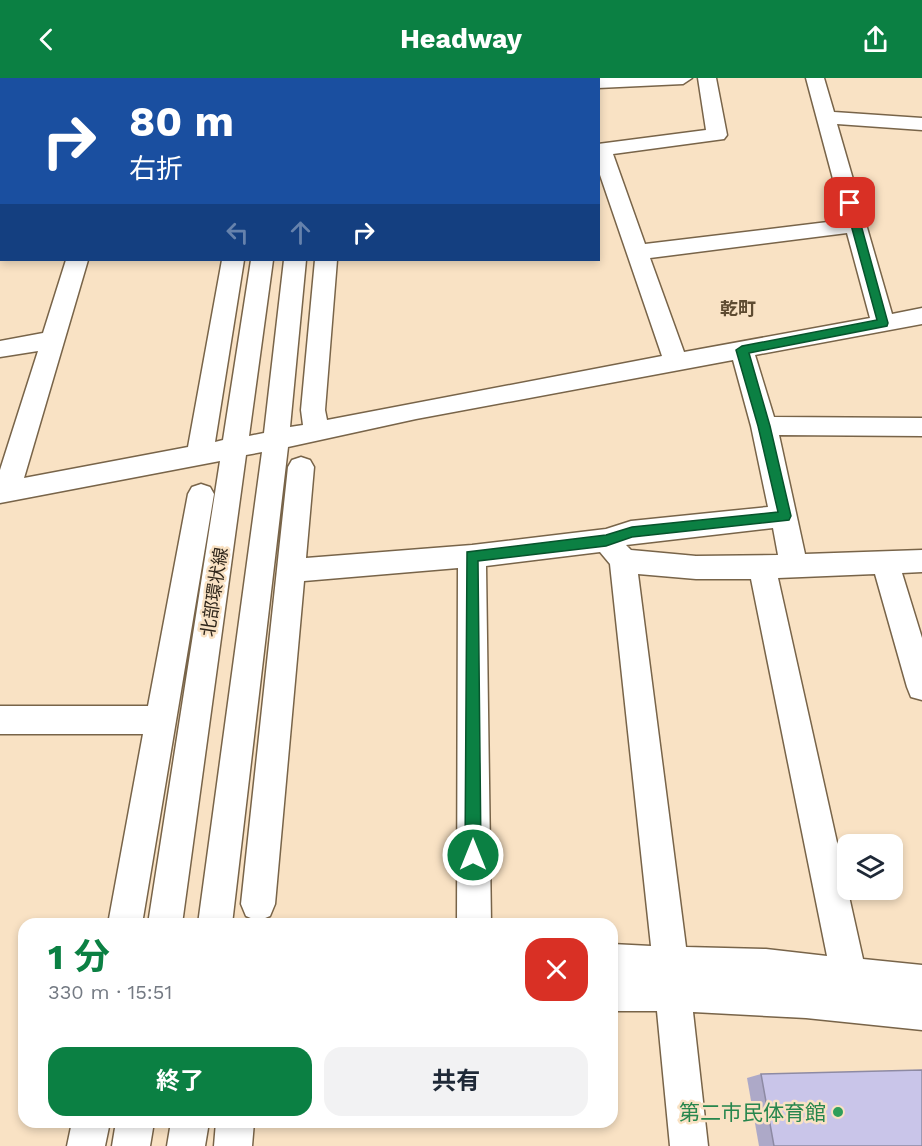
<!DOCTYPE html>
<html lang="ja">
<meta charset="utf-8">
<style>
:root{--surface:#fff;--page:#f2f2f3;--text:#1f2937;--muted:#747a83;--accent:#0b8043}
body{margin:0;font-family:"Work Sans","Noto Sans JP",sans-serif;background:var(--page);color:var(--text);height:100vh;display:flex;flex-direction:column;font-size:22px;white-space:nowrap}
*{box-sizing:border-box;margin:0}
p{font-size:20px;color:var(--muted)}
.icon{flex:none;width:33px;height:33px;fill:none;stroke:currentColor;stroke-width:2;stroke-linecap:round;stroke-linejoin:round}
.map{position:relative;flex:1;overflow:hidden}
.details{position:absolute;left:18px;top:840px;width:600px;height:210px;display:flex;flex-direction:column;background:var(--surface);border-radius:18px;box-shadow:0 3px 9px #0003}
.details>*{flex:none}
.guide{position:absolute;left:0px;top:0px;width:600px;height:183px;box-shadow:0 3px 9px #0003;background:#1a4fa0;color:#fff;overflow:hidden}
.buttons{position:absolute;left:837px;top:756px;display:grid;gap:12px}
.buttons a{display:grid;place-items:center;width:66px;height:66px;border-radius:12px;background:var(--surface);box-shadow:0 3px 9px #0003;font-size:30px}
.pin{position:absolute;display:grid;place-items:center;width:51px;height:51px;color:#fff;margin:-26px;border-radius:12px;box-shadow:0 3px 9px #0006}
.me{position:absolute;width:66px;margin:-33px;rotate:0deg;stroke-linejoin:round;filter:drop-shadow(0 0 4px #0008)}
.turn{display:flex;align-items:center;gap:21px;height:126px;padding:0 30px;font-size:27px}
.turn .icon{width:78px;height:78px;stroke-width:2.5}
.turn b{display:block;font-size:42px;line-height:51px}
.lanes{display:flex;align-items:center;height:57px;padding:0 30px;background:#0003;justify-content:center;gap:30px;direction:ltr}
.lanes .off{opacity:.35}
.round{display:grid;place-items:center;flex:none;width:63px;height:63px;border-radius:18px;background:var(--page)}
.overview{display:flex;align-items:center;justify-content:space-between;height:102px;padding:0 30px}
h1{font-size:36px;font-weight:700;line-height:45px;color:var(--accent)}
.action{display:flex;gap:12px;margin-top:auto;padding:12px 30px}
.action a{flex:1;height:69px;border-radius:18px;background:var(--accent);color:#fff;font-size:24px;font-weight:700;line-height:69px;text-align:center}
.action a+a{background:var(--page);color:var(--text)}
header{display:flex;justify-content:space-between;align-items:center;height:78px;padding:0 30px;background:var(--accent);color:#fff;font-size:27px;font-weight:700}
.map>svg:first-child{display:block}
</style>
<header><svg class="icon" aria-label="back" viewBox="0 0 24 24"><path d="M15 5l-7 7 7 7"/></svg>Headway<svg class="icon" aria-label="share" viewBox="0 0 24 24"><path d="M12 15V3M7 8l5-5 5 5M5 13v7h14v-7"/></svg></header>
<div class="map">
<svg width="922" height="1068" viewBox="0 0 922 1068">
<rect width="100%" height="100%" fill="#f9e2c4"/>
<g fill="none" stroke-linecap="round" stroke-linejoin="round">
<defs>
<path id="minor" d="M 122,0 L 140,0 L 140,2 L 122,2 Z
M 259,0 L 277,0 L 277,2 L 259,2 Z
M 282,0 L 300,0 L 300,2 L 282,2 Z
M 308,0 L 326,0 L 326,2 L 308,2 Z
M 332,0 L 350,0 L 350,2 L 332,2 Z
M 472,0 L 490,0 L 490,2 L 472,2 Z
M 592,0 L 692,0 L 683,6 L 598,10 L 598,2 Z
M 698,0 L 716,0 L 727,57 L 724,61 L 613,76 L 645,166 L 844,142 L 806,0 L 824,0 L 834,34 L 922,40 L 922,52 L 837,46 L 892,236 L 922,230 L 922,246 L 755,277 L 774,339 L 922,340 L 922,358 L 779,357 L 805,476 L 922,472 L 922,494 L 902,495 L 922,560 L 922,622 L 911,619 L 907,609 L 875,496 L 778,500 L 863,881 L 922,887 L 922,952 L 806,940 L 693,934 L 708,1068 L 670,1068 L 657,933 L 612,933 L 612,866 L 651,868 L 610,486 L 600,474 L 486,488 L 491,846 L 457,846 L 458,490 L 304,503 L 275,826 L 270,838 L 258,843 L 246,838 L 241,826 L 288,389 L 292,382 L 301,379 L 310,382 L 314,389 L 306,480 L 472,467 L 606,451 L 631,443 L 768,429 L 751,348 L 733,282 L 416,341 L 288,369 L 232,846 L 198,846 L 262,374 L 246,377 L 182,846 L 148,846 L 220,383 L 0,425 L 0,392 L 38,273 L 0,279 L 0,263 L 43,255 L 66,182 L 88,182 L 24,400 L 188,369 L 222,182 L 244,182 L 215,364 L 223,362 L 251,182 L 273,182 L 249,358 L 264,355 L 284,182 L 306,182 L 290,349 L 303,347 L 301,332 L 315,182 L 337,182 L 325,332 L 327,342 L 662,278 L 598,91 L 598,66 L 706,52 ZM 847,155 L 870,240 L 684,274 L 650,180 ZM 773,450 L 778,477 L 696,478 L 631,472 L 626,467 ZM 638,496 L 696,501 L 751,501 L 827,878 L 766,871 L 686,869 Z
M 0,66 L 2,66 L 2,78 L 0,78 Z
M 0,155 L 2,155 L 2,169 L 0,169 Z
M 201,406 L 210,409 L 214,416 L 142,846 L 108,846 L 143,656 L 0,656 L 0,628 L 148,628 L 188,416 L 192,409 Z
M 72,1044 L 110,1044 L 105,1068 L 67,1068 Z
M 116,1044 L 154,1044 L 150,1068 L 112,1068 Z
M 171,1044 L 209,1044 L 205,1068 L 167,1068 Z
M 216,1044 L 254,1044 L 252,1068 L 214,1068 Z"/>
</defs>
<use href="#minor" stroke="#786449" stroke-width="3"/>
<use href="#minor" fill="#fff" fill-rule="evenodd"/>
</g>
<path fill="#ada9c8" d="M 761,996 L 922,1068 L 759,1068 L 747,1000 Z"/>
<path fill="#c9c5e9" stroke="#8d8aa3" stroke-width="1.5" d="M 922,992 L 922,1068 L 774,1068 L 761,996 Z"/>
<path fill="#0b8043" stroke="#07532c" stroke-width="1.5" d="M 850,122 L 855,125 L 888,245 L 887,248 L 749,275 L 770,348 L 791,438 L 789,442 L 632,459 L 606,468 L 478,483 L 481,777 L 479,783 L 473,785 L 468,783 L 465,777 L 467,474 L 606,457 L 632,449 L 778,434 L 758,348 L 736,272 L 742,268 L 877,242 L 845,125 Z"/>
<circle fill="#2e9e5b" stroke="#f9e2c4" stroke-width="2" cx="838" cy="1034" r="6"/>
<g text-anchor="middle" dominant-baseline="central" stroke-width="5" stroke-linejoin="round" paint-order="stroke">
<g font-size="18" font-weight="bold" fill="#5e4b31" stroke="#f9e2c4">
<text x="738" y="230">乾町</text>
</g>
<g font-size="18" fill="#2e251a" stroke="#f9e2c4">
<text transform="translate(214 514) rotate(-81)">北部環状線</text>
</g>
<g font-size="21" fill="#27864d" stroke="#f9e2c4" text-anchor="end">
<text x="826" y="1034">第二市民体育館</text>
</g>
</g>
</svg>
<div class="buttons">
<a><svg class="icon" aria-label="layers" viewBox="0 0 24 24"><path d="M12 4l9 5-9 5-9-5zM3 14l9 5 9-5"/></svg></a>
</div>
<div class="pin" style="left:850px;top:125px;background:#d93025"><svg class="icon" aria-label="arrive" viewBox="0 0 24 24"><path d="M6 21V4h12l-3 4 3 4H6"/></svg></div>
<svg class="me" style="left:473px;top:777px" viewBox="-20 -20 40 40"><circle r="17" fill="#0b8043" stroke="#fff" stroke-width="3"/><path d="M0-11L8 9 0 5-8 9z" fill="#fff"/></svg>
<div class="guide">
<div class="turn"><svg class="icon" aria-label="right" viewBox="0 0 24 24"><path d="M7 20v-9h11M14 6l5 5-5 5"/></svg><div><b>80 m</b>右折</div></div>
<div class="lanes"><svg class="icon off" aria-label="left" viewBox="0 0 24 24"><path d="M17 20v-9H6M10 6l-5 5 5 5"/></svg><svg class="icon off" aria-label="ahead" viewBox="0 0 24 24"><path d="M12 20V5M6 11l6-6 6 6"/></svg><svg class="icon" aria-label="right" viewBox="0 0 24 24"><path d="M7 20v-9h11M14 6l5 5-5 5"/></svg></div>
</div>
<section class="details">
<div class="overview"><div><h1>1 分</h1><p>330 m · 15:51</p></div><a class="round" style="background:#d93025;color:#fff"><svg class="icon" aria-label="close" viewBox="0 0 24 24"><path d="M6 6l12 12M18 6L6 18"/></svg></a></div>
<div class="action"><a>終了</a><a>共有</a></div>
</section>
</div>
